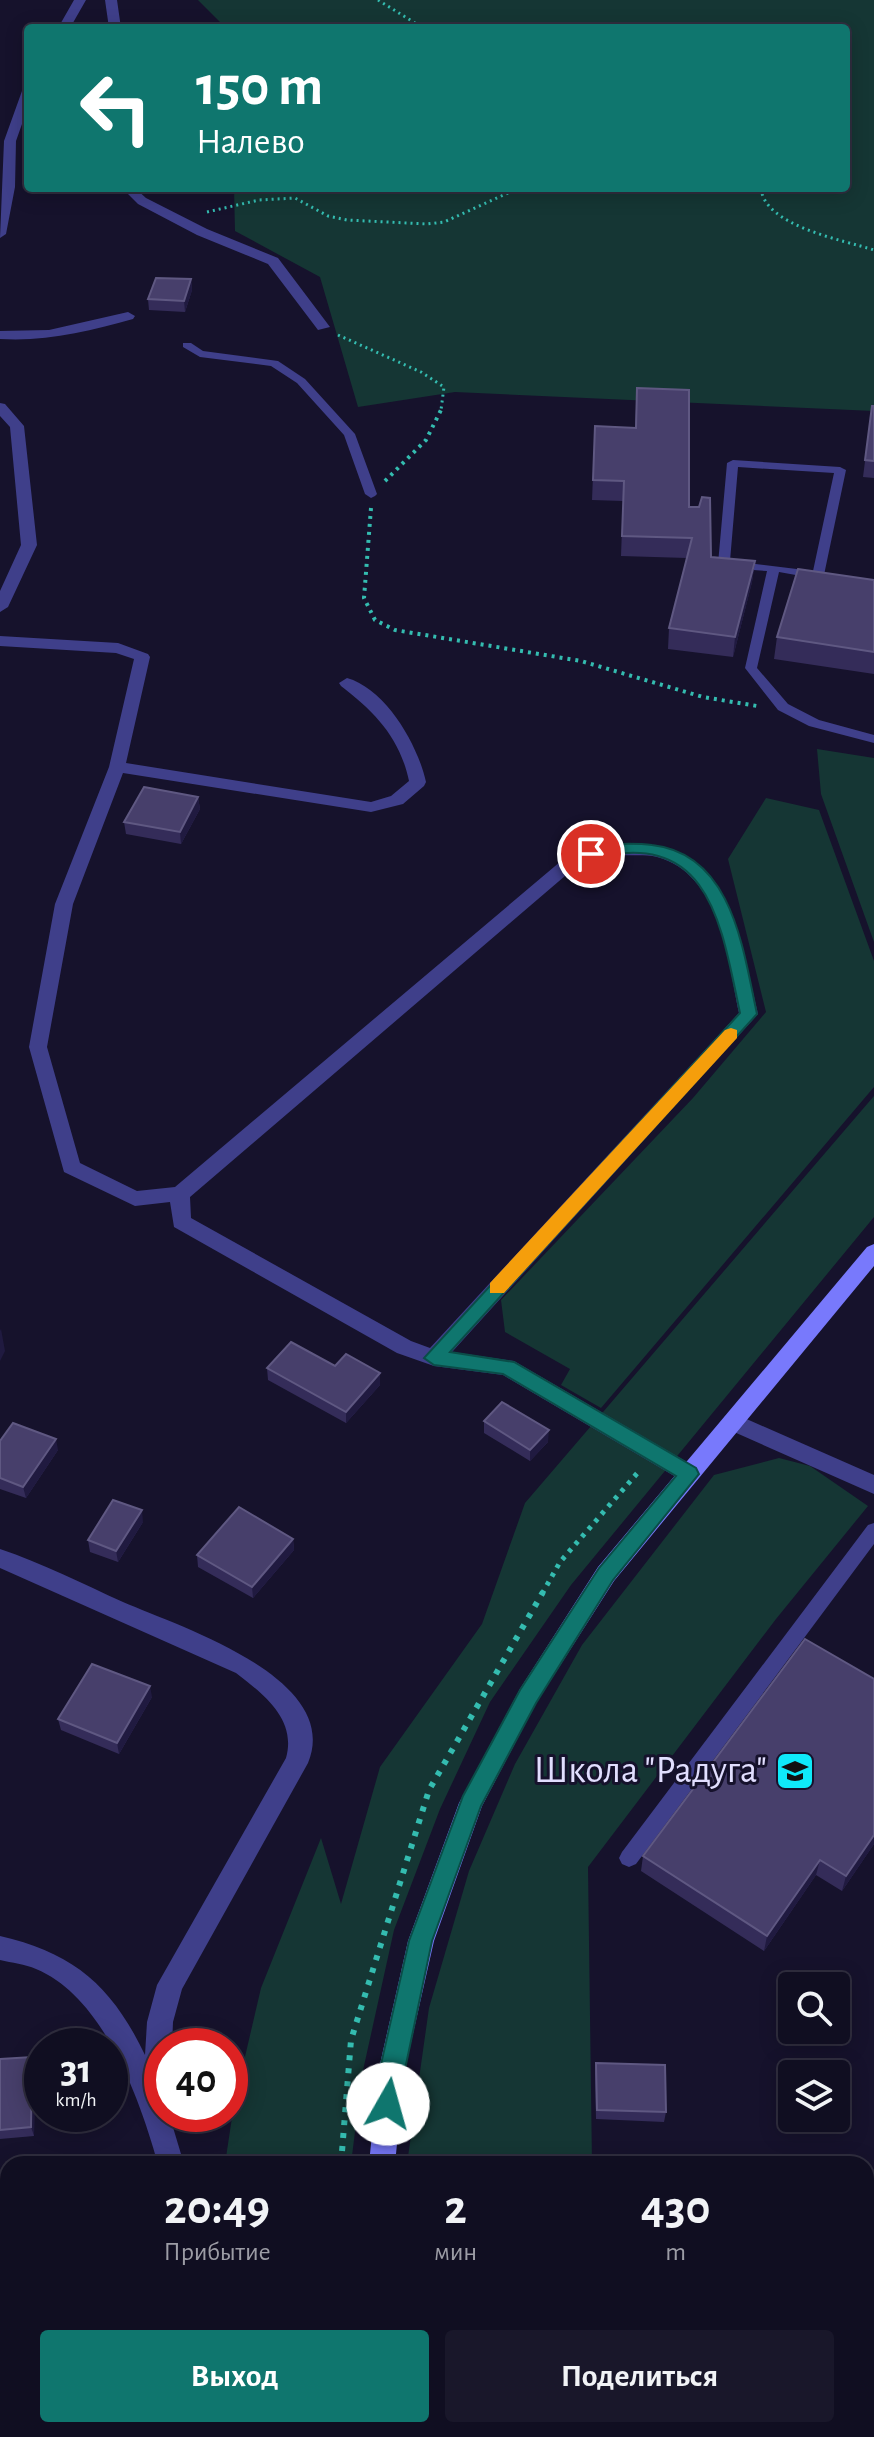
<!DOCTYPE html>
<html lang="ru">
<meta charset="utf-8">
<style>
:root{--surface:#100e21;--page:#19172a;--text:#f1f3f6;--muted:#9c9ca5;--line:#302e3f;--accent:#0f766e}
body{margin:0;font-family:"Alegreya Sans",sans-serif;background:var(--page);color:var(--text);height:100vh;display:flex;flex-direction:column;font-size:30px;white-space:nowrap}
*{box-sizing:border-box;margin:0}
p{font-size:26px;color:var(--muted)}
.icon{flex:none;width:44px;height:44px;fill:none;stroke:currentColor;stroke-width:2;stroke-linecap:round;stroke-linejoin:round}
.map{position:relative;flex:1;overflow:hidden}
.side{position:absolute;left:0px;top:2156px;width:874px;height:282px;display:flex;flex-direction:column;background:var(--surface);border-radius:24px 24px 0 0;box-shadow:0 4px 20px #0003,0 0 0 2px var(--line)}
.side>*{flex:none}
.hud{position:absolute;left:24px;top:24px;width:826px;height:168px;border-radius:8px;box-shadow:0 4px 20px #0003,0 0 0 2px var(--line);background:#0f766e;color:#fff;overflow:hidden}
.controls{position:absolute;left:778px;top:1972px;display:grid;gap:16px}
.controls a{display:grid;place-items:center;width:72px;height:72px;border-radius:8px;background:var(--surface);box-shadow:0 4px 20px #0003,0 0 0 2px var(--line);font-size:40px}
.speed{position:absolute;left:24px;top:2028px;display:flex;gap:16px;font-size:40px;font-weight:700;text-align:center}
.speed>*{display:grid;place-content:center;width:104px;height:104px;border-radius:50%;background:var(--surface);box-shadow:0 4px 20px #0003,0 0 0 2px var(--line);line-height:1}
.speed small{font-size:20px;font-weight:400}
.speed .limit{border:12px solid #d22;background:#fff;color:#111}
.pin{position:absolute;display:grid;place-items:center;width:68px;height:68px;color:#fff;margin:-34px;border:4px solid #fff;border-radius:50%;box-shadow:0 2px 8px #0007}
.me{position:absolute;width:88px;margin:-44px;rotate:7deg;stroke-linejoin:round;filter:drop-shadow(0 0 6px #0008)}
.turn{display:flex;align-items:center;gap:28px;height:168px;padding:0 40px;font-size:36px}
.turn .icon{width:104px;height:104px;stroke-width:2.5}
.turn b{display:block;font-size:56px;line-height:68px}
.eta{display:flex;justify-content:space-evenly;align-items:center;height:136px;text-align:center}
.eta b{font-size:48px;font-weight:700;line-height:56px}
.action{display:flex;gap:16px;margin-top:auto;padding:16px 40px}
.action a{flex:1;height:92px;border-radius:8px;background:var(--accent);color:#fff;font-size:32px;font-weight:700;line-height:92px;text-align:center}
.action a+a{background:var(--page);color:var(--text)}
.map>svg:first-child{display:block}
</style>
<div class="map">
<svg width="874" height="2437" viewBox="0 0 874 2437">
<rect width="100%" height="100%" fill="#16122c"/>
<path fill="#153634" d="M 198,0 L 874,0 L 874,411 L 455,392 L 358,407 L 320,277 L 235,231 L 234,188 L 846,188 L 846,28 L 226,28 Z
M 817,749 L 874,758 L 874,942 L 821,794 Z
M 766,798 L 819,810 L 874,961 L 874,1087 L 601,1408 L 561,1385 L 570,1369 L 505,1332 L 501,1300 L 693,1098 L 766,1012 L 728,859 Z
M 874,1096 L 874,1217 L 571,1585 L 490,1702 L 440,1809 L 394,1930 L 362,2075 L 351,2164 L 225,2164 L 234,2104 L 261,1988 L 321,1838 L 341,1904 L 380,1767 L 482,1624 L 525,1503 Z
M 779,1458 L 810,1466 L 868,1506 L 776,1619 L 588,1867 L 592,2164 L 407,2164 L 429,2008 L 469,1871 L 515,1764 L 582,1645 L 714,1475 Z
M 223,2430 L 353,2430 L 354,2437 L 223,2437 Z
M 408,2430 L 686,2430 L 688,2437 L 409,2437 Z"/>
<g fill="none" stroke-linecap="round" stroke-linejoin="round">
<path stroke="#34bcb0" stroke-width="3" stroke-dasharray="2 4" stroke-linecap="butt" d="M 378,0 L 423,28
M 761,188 C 764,226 843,240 874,250
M 207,212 L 259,200 L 295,198 L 328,216 L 347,220 L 427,224 L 444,222 L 519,188
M 338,335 L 421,372 L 444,387 L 441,410"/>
<path stroke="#34bcb0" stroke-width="4" stroke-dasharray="3 5" stroke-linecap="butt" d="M 385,481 L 426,440 L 442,408
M 371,508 L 364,598 L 375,620 L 395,630 L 581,661 L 703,697 L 757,706"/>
<path stroke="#34bcb0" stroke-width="5" stroke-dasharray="4 6" stroke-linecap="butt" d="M 542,1594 L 560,1562 L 640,1470"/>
<path stroke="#34bcb0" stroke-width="6" stroke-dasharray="5 8" stroke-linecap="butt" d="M 341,2164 L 351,2040 L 429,1790 L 543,1592
M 321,2430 L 321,2437"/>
<path fill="#3f3f8a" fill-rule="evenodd" d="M 183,343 L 191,343 L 203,351 L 278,361 L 305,379 L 355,434 L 377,494 L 375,496 L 371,498 L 365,494 L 344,435 L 297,383 L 271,366 L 200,357 L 183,347 Z
M 733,460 L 840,467 L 846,470 L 824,575 L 818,579 L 779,572 L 757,668 L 788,704 L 819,720 L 874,735 L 874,743 L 809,726 L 778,710 L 745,668 L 767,571 L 724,568 L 718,564 L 727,463 ZM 738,467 L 834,473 L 813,571 L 730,561 Z
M 874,1523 L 874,1544 L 636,1864 L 629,1867 L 622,1864 L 619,1858 L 622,1852 L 868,1525 Z"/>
<path fill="#3f3f8a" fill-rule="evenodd" d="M 74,0 L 86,0 L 70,28 L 58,28 Z
M 105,0 L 117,0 L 121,28 L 109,28 Z
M 28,87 L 28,107 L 16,141 L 15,187 L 6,234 L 0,238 L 4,141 L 22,91 Z
M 122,188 L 135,188 L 146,198 L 207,229 L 278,258 L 330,327 L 318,330 L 268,264 L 197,235 L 138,204 Z
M 128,312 L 135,316 L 133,319 C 89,331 46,342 0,339 L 0,331 L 49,330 Z
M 0,403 L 5,404 L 24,426 L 37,545 L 8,607 L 0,612 L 0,591 L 21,545 L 10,427 L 0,416 Z
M 0,636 L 118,643 L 148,654 L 150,657 L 126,763 L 371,802 L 391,796 L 409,781 C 400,738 375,712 341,686 L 339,683 L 347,678 C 386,689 418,745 426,782 L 424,786 L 403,804 L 371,812 L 123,773 L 73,904 L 47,1047 L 80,1163 L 137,1191 L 175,1187 L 567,856 C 713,817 731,891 758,1014 L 452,1352 L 514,1361 L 697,1468 L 700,1474 L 697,1480 L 689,1483 L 681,1480 L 503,1375 L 434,1366 L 397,1353 L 174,1227 L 170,1202 L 135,1206 L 64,1172 L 29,1047 L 55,904 L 109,767 L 134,659 L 116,653 L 0,646 ZM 619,855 C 631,856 645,854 657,857 C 720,874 728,959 739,1013 L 430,1348 L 411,1341 L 191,1218 L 190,1197 L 579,864 Z
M 733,1413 L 874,1475 L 874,1494 L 725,1428 L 722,1422 L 725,1416 Z
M 0,1549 C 42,1563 83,1584 123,1602 C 178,1626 343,1678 308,1763 L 182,1989 L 173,2022 L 172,2046 L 162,2046 L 162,2114 L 169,2114 L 184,2164 L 158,2164 C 140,2100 104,1997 36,1969 C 25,1964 12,1963 0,1960 L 0,1936 C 74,1953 112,1986 145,2055 L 147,2022 L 157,1985 L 286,1758 C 297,1719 263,1694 236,1673 L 0,1568 Z
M 138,2430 L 166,2430 L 166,2437 L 138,2437 Z"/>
<path fill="#7879fc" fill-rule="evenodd" d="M 874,1244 L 874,1266 L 614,1581 L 536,1703 L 482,1806 L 434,1941 L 404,2073 L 395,2164 L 369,2164 L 378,2073 L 408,1941 L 459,1803 L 520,1689 L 598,1567 L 867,1247 Z
M 369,2430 L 397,2430 L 397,2437 L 369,2437 Z"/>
</g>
<path fill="#342c59" d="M 191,279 L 192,290 L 185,312 L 149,310 L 148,299 Z
M 637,388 L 711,557 L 755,561 L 752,582 L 733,657 L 668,649 L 669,628 L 687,558 L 621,556 L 623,501 L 592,500 L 595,426 L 635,428 Z
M 872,406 L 874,406 L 874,478 L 863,477 Z
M 874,580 L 874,674 L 774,659 L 777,637 Z
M 198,797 L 200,809 L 181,844 L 126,834 L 124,822 Z
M 335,1366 L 380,1373 L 380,1385 L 346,1423 L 268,1380 L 267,1368 Z
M 484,1421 L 548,1442 L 530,1461 L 484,1433 Z
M 0,1441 L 58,1450 L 26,1498 L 0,1489 Z
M 143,1522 L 118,1562 L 90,1552 L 88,1540 Z
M 293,1539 L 294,1550 L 253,1598 L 198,1567 L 197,1555 Z
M 874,1679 L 874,1844 L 842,1891 L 816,1875 L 764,1951 L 641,1871 L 643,1856 Z
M 152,1697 L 119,1754 L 61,1730 L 58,1719 Z
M 0,2059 L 35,2067 L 34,2136 L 0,2139 Z
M 596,2063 L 666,2112 L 664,2122 L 596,2119 L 595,2073 Z"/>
<path fill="#201a40" d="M 191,279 L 192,290 L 185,312 L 184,301 Z
M 755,561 L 752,582 L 733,657 L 735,637 Z
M 198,797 L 200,809 L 181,844 L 180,832 Z
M 1,1329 L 5,1351 L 0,1361 L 0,1331 Z
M 380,1373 L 380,1385 L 346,1423 L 346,1412 Z
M 549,1430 L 548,1442 L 530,1461 L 530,1450 Z
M 56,1439 L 58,1450 L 26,1498 L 23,1487 Z
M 142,1510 L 143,1522 L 118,1562 L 116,1551 Z
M 293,1539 L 294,1550 L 253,1598 L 252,1587 Z
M 150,1686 L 152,1697 L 119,1754 L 117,1743 Z
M 874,1835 L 874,1844 L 842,1891 L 846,1876 Z
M 820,1860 L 816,1875 L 764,1951 L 767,1936 Z
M 32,2057 L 35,2067 L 34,2136 L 31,2127 Z"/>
<path fill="#473f6b" stroke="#5f5882" stroke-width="2" d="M 156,278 L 191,279 L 184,301 L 148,299 Z
M 637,388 L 689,390 L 689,507 L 699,507 L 702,497 L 710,498 L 711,557 L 755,561 L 735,637 L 669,628 L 692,538 L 622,536 L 624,481 L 593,480 L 595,426 L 636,428 Z
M 872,406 L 874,406 L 874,461 L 865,460 Z
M 798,569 L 874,580 L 874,652 L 777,637 Z
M 144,787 L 198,797 L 180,832 L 124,822 Z
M 291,1342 L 335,1366 L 346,1354 L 380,1373 L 346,1412 L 267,1368 Z
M 502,1402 L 549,1430 L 530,1450 L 484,1421 Z
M 13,1423 L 56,1439 L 23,1487 L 0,1478 L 0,1441 Z
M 113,1500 L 142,1510 L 116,1551 L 88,1540 Z
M 239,1507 L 293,1539 L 252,1587 L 197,1555 Z
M 805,1639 L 874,1679 L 874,1835 L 846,1876 L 820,1860 L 767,1936 L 643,1856 Z
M 92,1664 L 150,1686 L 117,1743 L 58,1719 Z
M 32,2057 L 31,2127 L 0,2130 L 0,2059 Z
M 596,2063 L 665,2065 L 666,2112 L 597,2110 Z"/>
<path fill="#0f766e" stroke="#0a4d48" stroke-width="2" d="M 609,844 C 623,844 638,843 652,845 C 733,854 743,950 757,1014 L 450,1352 L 514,1362 L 696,1468 L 699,1474 L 613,1580 L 536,1703 L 481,1806 L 432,1941 L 396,2112 L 388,2115 L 379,2112 L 376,2104 L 379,2073 L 409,1941 L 463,1796 L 520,1690 L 599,1568 L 676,1476 L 503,1374 L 434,1365 L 424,1358 L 740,1013 C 721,924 710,827 591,859 L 583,854 Z"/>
<path fill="#f59e0b" d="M 731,1028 L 737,1030 L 737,1038 L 504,1293 L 490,1293 L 490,1283 L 725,1030 Z"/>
<defs>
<symbol id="school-square" viewBox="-11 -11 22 22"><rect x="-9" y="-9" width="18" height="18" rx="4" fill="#0fe9f9" stroke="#16122c"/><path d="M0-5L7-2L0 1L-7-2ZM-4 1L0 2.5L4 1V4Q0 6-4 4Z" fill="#111"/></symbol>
</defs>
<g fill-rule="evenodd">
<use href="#school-square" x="773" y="1749" width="44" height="44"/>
</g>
<g text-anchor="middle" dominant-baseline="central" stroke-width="6" stroke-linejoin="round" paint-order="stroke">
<g font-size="38" fill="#e1defe" stroke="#16122c" text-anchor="end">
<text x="767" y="1771">Школа "Радуга"</text>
</g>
</g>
</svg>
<div class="controls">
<a><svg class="icon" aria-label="search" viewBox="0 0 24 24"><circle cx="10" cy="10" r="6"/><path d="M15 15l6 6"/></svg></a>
<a><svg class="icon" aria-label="layers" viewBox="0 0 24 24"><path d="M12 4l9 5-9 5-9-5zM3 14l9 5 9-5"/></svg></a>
</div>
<div class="speed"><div>31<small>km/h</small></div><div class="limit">40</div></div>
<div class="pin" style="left:591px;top:854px;background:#d93025"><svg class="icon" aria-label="arrive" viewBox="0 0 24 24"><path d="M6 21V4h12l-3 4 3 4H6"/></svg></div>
<svg class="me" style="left:388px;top:2104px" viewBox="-20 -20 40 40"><circle r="19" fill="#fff"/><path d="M0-13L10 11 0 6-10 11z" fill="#0f766e"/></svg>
<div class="hud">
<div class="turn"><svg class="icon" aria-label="left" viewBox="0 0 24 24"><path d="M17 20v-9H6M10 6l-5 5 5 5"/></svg><div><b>150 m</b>Налево</div></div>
</div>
<section class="side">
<div class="eta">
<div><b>20:49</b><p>Прибытие</p></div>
<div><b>2</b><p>мин</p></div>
<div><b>430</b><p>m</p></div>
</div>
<div class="action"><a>Выход</a><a>Поделиться</a></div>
</section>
</div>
